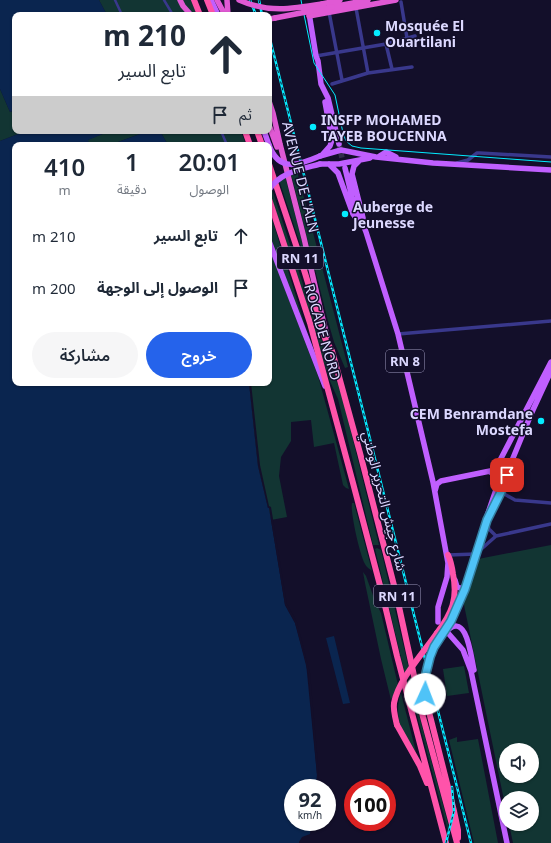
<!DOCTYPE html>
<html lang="ar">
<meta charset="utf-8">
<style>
:root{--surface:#fff;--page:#f6f6f7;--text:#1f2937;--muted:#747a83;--accent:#2563eb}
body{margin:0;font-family:"Noto Sans","Noto Sans Arabic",sans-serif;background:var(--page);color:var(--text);direction:rtl;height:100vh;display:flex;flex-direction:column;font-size:15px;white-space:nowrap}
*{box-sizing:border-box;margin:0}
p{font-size:13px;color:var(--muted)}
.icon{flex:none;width:22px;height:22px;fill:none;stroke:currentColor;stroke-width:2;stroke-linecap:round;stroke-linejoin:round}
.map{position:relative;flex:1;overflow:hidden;direction:ltr}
.panel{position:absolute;left:12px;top:142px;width:260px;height:244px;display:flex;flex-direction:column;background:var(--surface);border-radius:8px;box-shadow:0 1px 3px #0004;direction:rtl}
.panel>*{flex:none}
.top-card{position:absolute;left:12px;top:12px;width:260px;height:122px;border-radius:8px;box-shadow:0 1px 3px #0004;direction:rtl;background:#fff;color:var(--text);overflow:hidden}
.tools{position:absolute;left:499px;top:743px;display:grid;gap:8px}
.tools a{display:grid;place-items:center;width:40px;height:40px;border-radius:50%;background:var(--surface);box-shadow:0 1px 3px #0004;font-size:20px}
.speed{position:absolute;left:284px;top:779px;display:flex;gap:8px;font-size:20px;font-weight:700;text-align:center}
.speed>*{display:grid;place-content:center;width:52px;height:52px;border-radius:50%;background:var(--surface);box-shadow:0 1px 3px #0004;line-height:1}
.speed small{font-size:10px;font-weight:400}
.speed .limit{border:6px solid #d22;background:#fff;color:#111}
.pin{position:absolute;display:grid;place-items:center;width:34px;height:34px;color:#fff;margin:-17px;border-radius:8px;box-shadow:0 2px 6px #0006}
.me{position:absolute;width:44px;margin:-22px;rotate:2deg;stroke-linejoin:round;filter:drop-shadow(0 0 3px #0008)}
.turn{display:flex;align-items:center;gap:14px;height:84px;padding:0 20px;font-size:18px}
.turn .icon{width:52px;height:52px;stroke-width:2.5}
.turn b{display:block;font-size:28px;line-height:34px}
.then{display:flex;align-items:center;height:38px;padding:0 20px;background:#0003;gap:8px;font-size:15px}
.eta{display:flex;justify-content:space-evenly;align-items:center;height:68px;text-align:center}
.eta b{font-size:24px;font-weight:600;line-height:28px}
.button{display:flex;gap:8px;margin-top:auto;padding:8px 20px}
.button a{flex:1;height:46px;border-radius:24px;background:var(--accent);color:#fff;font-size:16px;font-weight:600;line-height:46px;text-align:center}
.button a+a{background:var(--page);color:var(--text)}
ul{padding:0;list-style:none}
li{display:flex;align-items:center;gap:12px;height:52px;padding:0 20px}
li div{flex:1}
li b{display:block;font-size:15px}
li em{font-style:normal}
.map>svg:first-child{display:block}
</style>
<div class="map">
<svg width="551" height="843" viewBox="0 0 551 843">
<rect width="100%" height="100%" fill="#130f2a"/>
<path fill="#123533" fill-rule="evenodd" d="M 99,0 L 191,0 L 197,15 L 107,15 Z
M 0,89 L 10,112 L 15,110 L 15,131 L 26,131 L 0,141 Z
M 110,131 L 148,131 L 110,145 L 90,145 L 87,140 Z
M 160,131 L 241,131 L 246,145 L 168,145 Z
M 297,171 L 348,367 L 345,368 L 334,342 L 328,321 L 291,174 Z
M 285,176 L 308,264 L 307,265 L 279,180 Z
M 272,189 L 317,327 L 342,396 L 379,545 L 373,545 L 338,399 L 329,379 L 270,193 Z
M 269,209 L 307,332 L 283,284 L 318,376 L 349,489 L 346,488 L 343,485 L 334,443 L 314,447 L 311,420 L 291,422 L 291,441 L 281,457 L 279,476 L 287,517 L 271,520 L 258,466 L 249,383 L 269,383 Z
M 352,503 L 354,503 L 372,571 C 370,569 366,567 365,564 C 360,555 350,512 352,503 Z
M 551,545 L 551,843 L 513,843 L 509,824 L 532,824 L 532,798 L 506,798 L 506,810 L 463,600 L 478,559 ZM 506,750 L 532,750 L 532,776 L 506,776 Z
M 377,548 L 381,550 L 409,669 L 405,674 L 375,549 Z
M 363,572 L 366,576 L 375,601 L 381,613 L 398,685 L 391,700 L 381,659 L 365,583 Z
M 464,666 L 469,693 L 447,696 L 443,669 Z
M 411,678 L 416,704 L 449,827 L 448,831 L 408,682 Z
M 401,693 L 416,752 C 402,734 393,717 401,693 Z
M 457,737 L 457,742 L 478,739 L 498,843 L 474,843 L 449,740 Z"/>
<path fill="#0a254f" d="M 0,0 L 99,0 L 107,15 L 15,15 L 15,110 L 10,112 L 0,89 Z
M 26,131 L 83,131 L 85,134 L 93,131 L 110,131 L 88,140 L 90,145 L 15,145 L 15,383 L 249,383 L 258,466 L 268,508 L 269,508 L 285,605 L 295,623 L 306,663 L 317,775 L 316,788 L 293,788 L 293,822 L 311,822 L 310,834 L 302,837 L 299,842 L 299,843 L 0,843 L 0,141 Z
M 148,131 L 160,131 L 168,145 L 110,145 Z
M 334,636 L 350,703 L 343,704 L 326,638 Z"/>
<path fill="#130f2a" d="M 249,383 L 251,383 L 260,465 L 269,506 L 271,507 L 287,604 L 297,622 L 310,673 L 319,775 L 318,788 L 316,788 L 317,775 L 308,673 L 295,623 L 285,605 L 269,508 L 268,508 L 258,466 Z"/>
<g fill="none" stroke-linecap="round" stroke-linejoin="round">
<path stroke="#312d4a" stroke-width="5.5" stroke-dasharray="5.5 3" stroke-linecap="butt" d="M 339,144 L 344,167"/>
<path stroke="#39388c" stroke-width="2.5" d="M 115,0 L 122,15
M 164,0 L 173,15
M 221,131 L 227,145"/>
<path stroke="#39388c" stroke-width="3.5" d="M 401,2 L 407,38
M 356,8 L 368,73
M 329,12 L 342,80
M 386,44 L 392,69
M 316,56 L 386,44 L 415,36
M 332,84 L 368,73 L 412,67
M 457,163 L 468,160 L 477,153 L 480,153 L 551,157
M 398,334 L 551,321
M 501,492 L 515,500 L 551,503
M 487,522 L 489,529 L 496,536
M 478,552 L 496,536 L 551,524
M 448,555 L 476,554"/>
<path stroke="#c05fff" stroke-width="5.5" d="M 211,0 L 218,15
M 309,13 L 316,56 L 318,61 L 321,84 L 328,98 L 339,144
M 264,131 L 269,145
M 322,155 L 330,146 L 332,140 L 325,102
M 320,156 L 341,150 L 376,157 L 433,163 L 551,170
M 378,157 L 386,152 L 396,157
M 359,161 L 354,166 L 352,174 L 363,218
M 320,164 L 339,164 L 370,158
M 329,164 L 338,173 L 353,214 L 360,224
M 345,168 L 352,197 L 366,232 L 398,334 L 433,482 L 448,563 L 447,577 L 438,607 L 438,622
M 269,241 L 325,386
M 435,491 L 437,484 L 441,481 L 495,470 L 551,362
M 487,516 L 499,481 L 498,476 L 495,473 L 490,472
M 455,580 L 457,587 L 460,588 L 463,588 L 467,582 L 487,520 L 501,492 L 513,458 L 532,412 L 551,371
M 445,633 C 467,608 471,658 474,670
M 448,633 L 463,650 L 471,671 L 507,843"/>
<path stroke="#e059d4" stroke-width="5.5" d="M 180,0 L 183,6 L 191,15
M 217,0 L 225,15
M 227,0 L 228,15
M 322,4 L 340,0
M 332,7 L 368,0
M 309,16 L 396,0
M 269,19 L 275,18
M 269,101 L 273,113 L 280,144 L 304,238 L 321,312 L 327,336
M 269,125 L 277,147"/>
<path stroke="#ff53aa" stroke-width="6" d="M 194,0 L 200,15
M 207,0 L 213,15
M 245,131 L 250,145
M 257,131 L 262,145
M 269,164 L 300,257 L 326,341 L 332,351 L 360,453 L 396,593 L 423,717 L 457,843
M 269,199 L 310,323 L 353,483 L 382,593 L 397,656 L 446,843
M 437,633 C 452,613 458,599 453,574 C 452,567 451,561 448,555
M 438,641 L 451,621 L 463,594 L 467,582
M 427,704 L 454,811 L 458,830 L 458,838
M 397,725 L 420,766 L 427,783"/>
<path stroke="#04ecff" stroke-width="1" d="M 301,0 L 314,63 L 335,95 L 343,133 L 346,141 L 352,146 L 361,148 L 551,162"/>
<defs>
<path id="rail" d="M 250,0 L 256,15
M 259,0 L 262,15
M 269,35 L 471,843
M 446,843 L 454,811 L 452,787"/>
</defs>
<use href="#rail" stroke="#04ecff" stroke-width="2.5"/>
<use href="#rail" stroke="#130f2a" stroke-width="1" stroke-dasharray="3" stroke-linecap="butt"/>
<path stroke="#c05fff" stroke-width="5.5" d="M 269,145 C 279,173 299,165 320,156
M 269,190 C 280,172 302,169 320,164"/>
<path stroke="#e059d4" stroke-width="5.5" d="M 239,0 C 268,13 292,9 322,4
M 275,18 L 332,7"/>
<path stroke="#ff53aa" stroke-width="6" d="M 427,704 C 422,682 426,660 438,641
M 397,725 C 395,717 393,710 394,703 C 398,680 424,652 437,633"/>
</g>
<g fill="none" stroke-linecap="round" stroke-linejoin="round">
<defs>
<path id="route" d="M 425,694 L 426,673 L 430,657 L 434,647 L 451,621 L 465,589 L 487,520 L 501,492 L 507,475"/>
</defs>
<use href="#route" stroke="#337fa1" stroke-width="10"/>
<use href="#route" stroke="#4fc3f7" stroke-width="7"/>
</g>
<g fill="#04ecff" stroke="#130f2a" stroke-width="1.5">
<circle cx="377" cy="33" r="4"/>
<circle cx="313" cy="127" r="4"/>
<circle cx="345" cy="214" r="4"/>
<circle cx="541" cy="421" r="4"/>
</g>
<g text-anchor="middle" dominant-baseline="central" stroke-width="3" stroke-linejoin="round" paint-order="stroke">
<g fill="#130f2a" stroke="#a09cbf" stroke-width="1">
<rect x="277" y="247" width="46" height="22" rx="3"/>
<rect x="386" y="350" width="38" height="22" rx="3"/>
<rect x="374" y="585" width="46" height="22" rx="3"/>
</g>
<g font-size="13" font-weight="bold" fill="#dcd8ff">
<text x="300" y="258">RN 11</text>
<text x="405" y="361">RN 8</text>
<text x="397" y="596">RN 11</text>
</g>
<g font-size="14" font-weight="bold" fill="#dcd8ff" stroke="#130f2a" text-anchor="start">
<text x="385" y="25">Mosquée El<tspan x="385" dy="16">Ouartilani</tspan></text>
<text x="321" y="119">INSFP MOHAMED<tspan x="321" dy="16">TAYEB BOUCENNA</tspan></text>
<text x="353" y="206">Auberge de<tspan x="353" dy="16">Jeunesse</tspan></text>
<text x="533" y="413" text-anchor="end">CEM Benramdane<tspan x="533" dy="16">Mostefa</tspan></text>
</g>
<g font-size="14" fill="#dcd8ff" stroke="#130f2a">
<text transform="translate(301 177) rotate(76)">AVENUE DE L'ALN</text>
<text transform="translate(323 332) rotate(74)">ROCADE NORD</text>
<text transform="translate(385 501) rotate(76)">شارع جيش التحرير الوطني</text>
</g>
</g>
</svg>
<div class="tools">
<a><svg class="icon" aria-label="sound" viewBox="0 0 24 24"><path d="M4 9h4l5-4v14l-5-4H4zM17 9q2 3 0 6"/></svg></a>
<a><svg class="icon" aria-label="layers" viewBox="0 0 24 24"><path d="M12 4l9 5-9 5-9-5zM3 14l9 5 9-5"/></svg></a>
</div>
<div class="speed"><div>92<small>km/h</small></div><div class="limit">100</div></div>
<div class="pin" style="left:507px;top:475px;background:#d93025"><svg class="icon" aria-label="arrive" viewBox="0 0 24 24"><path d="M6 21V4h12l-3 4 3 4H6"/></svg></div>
<svg class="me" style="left:425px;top:694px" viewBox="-20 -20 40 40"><circle r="19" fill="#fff"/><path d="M0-13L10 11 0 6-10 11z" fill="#4fc3f7"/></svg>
<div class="top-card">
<div class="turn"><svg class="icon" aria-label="ahead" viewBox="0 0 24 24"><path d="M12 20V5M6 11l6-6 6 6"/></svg><div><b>210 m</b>تابع السير</div></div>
<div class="then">ثم<svg class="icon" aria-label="arrive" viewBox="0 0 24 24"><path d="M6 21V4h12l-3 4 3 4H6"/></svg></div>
</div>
<section class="panel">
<div class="eta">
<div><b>20:01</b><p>الوصول</p></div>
<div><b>1</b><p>دقيقة</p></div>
<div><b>410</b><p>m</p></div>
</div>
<ul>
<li><svg class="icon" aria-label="ahead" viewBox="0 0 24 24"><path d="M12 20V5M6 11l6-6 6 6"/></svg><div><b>تابع السير</b></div><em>210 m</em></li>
<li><svg class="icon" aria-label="arrive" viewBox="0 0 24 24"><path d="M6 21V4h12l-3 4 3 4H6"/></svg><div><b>الوصول إلى الوجهة</b></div><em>200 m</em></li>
</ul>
<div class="button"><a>خروج</a><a>مشاركة</a></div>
</section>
</div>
